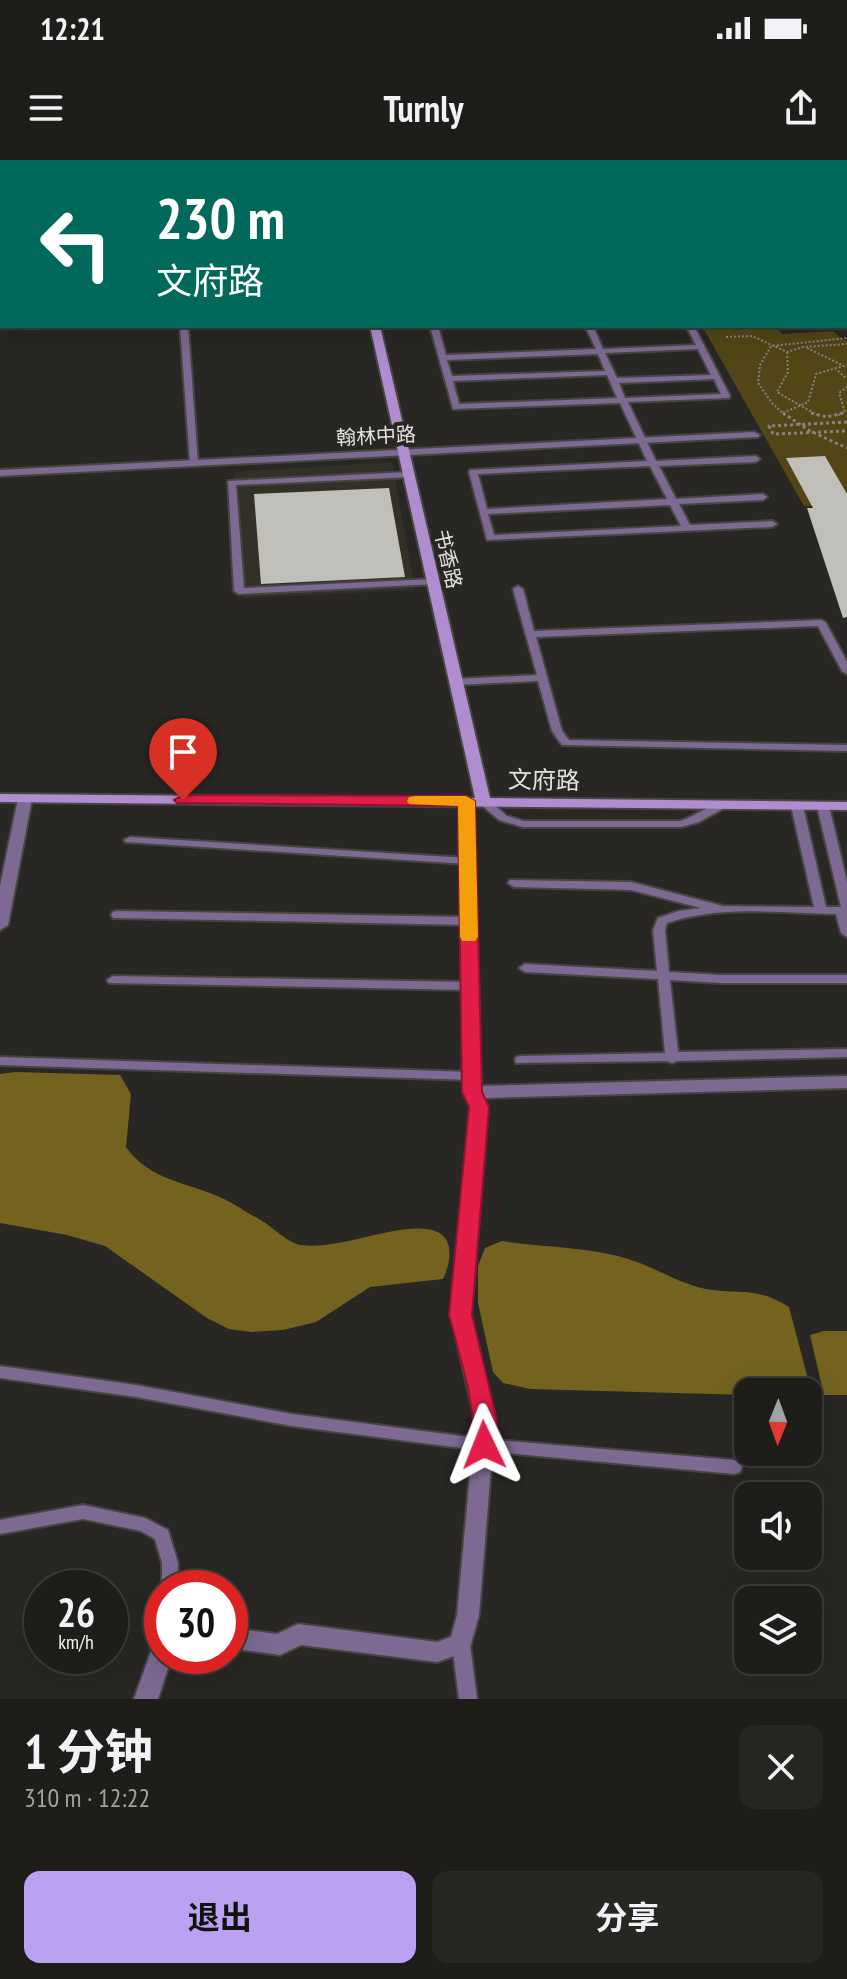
<!DOCTYPE html>
<html lang="zh">
<meta charset="utf-8">
<style>
:root{--surface:#1e1d1a;--page:#262623;--text:#f1f3f6;--muted:#a1a2a2;--line:#3c3b39;--accent:#bca0f2}
body{margin:0;font-family:"PT Sans Narrow","Noto Sans SC",sans-serif;background:var(--page);color:var(--text);height:100vh;display:flex;flex-direction:column;font-size:30px;white-space:nowrap}
*{box-sizing:border-box;margin:0}
p{font-size:26px;color:var(--muted)}
.icon{flex:none;width:44px;height:44px;fill:none;stroke:currentColor;stroke-width:2;stroke-linecap:round;stroke-linejoin:round}
.map{position:relative;height:1539px;overflow:hidden}
.sheet{display:flex;flex-direction:column;background:var(--surface);flex:1}
.sheet>*{flex:none}
.top-card{position:absolute;left:0px;top:0px;width:848px;height:168px;box-shadow:0 8px 32px #0002,0 0 0 2px var(--line);background:#00695c;color:#fff;overflow:hidden}
.needle{width:52px;rotate:181deg}
.fabs{position:absolute;left:734px;top:1218px;display:grid;gap:16px}
.fabs a{display:grid;place-items:center;width:88px;height:88px;border-radius:16px;background:var(--surface);box-shadow:0 8px 32px #0002,0 0 0 2px var(--line);font-size:40px}
.speed{position:absolute;left:24px;top:1410px;display:flex;gap:16px;font-size:40px;font-weight:700;text-align:center}
.speed>*{display:grid;place-content:center;width:104px;height:104px;border-radius:50%;background:var(--surface);box-shadow:0 8px 32px #0002,0 0 0 2px var(--line);line-height:1}
.speed small{font-size:20px;font-weight:400}
.speed .limit{border:12px solid #d22;background:#fff;color:#111}
.pin{position:absolute;display:grid;place-items:center;width:68px;height:68px;color:#fff;margin:-82px -34px;border-radius:50% 50% 50% 0;rotate:-45deg;box-shadow:0 0 8px #0007}
.pin .icon{rotate:45deg}
.me{position:absolute;width:88px;margin:-44px;rotate:358deg;stroke-linejoin:round;filter:drop-shadow(0 0 6px #0008)}
.turn{display:flex;align-items:center;gap:28px;height:168px;padding:0 24px;font-size:36px}
.turn .icon{width:104px;height:104px;stroke-width:2.5}
.turn b{display:block;font-size:56px;line-height:68px}
.round{display:grid;place-items:center;flex:none;width:84px;height:84px;border-radius:16px;background:var(--page)}
.overview{display:flex;align-items:center;justify-content:space-between;height:136px;padding:0 24px}
h1{font-size:48px;font-weight:700;line-height:60px}
.action{display:flex;gap:16px;margin-top:auto;padding:16px 24px}
.action a{flex:1;height:92px;border-radius:16px;background:var(--accent);color:#111;font-size:32px;font-weight:700;line-height:92px;text-align:center}
.action a+a{background:var(--page);color:var(--text)}
.status{display:flex;justify-content:space-between;align-items:center;height:56px;padding:0 40px;background:var(--surface);direction:ltr}
.status svg{height:22px;fill:currentColor}
header{display:flex;justify-content:space-between;align-items:center;height:104px;padding:0 24px;background:var(--surface);font-size:36px;font-weight:700}
.map>svg:first-child{display:block}
</style>
<div class="status"><b>12:21</b><svg viewBox="0 0 49 12"><path d="M0 12V9h3v3zM5 12V6h3v6zM10 12V3h3v9zM15 12V0h3v12zM26 1h20v11H26zM47 4h2v5h-2z"/></svg></div>
<header><svg class="icon" aria-label="menu" viewBox="0 0 24 24"><path d="M4 6h16M4 12h16M4 18h16"/></svg>Turnly<svg class="icon" aria-label="share" viewBox="0 0 24 24"><path d="M12 15V3M7 8l5-5 5 5M5 13v7h14v-7"/></svg></header>
<div class="map">
<svg width="847" height="1539" viewBox="0 0 847 1539">
<rect width="100%" height="100%" fill="#282723"/>
<path fill="#333027" d="M 392,302 L 415,430 L 244,438 L 234,312 Z"/>
<path fill="#524616" d="M 702,166 L 776,166 L 782,174 L 833,171 L 843,180 L 847,180 L 847,345 L 804,346 Z"/>
<path fill="#73631f" d="M 16,912 L 120,915 L 131,934 L 126,987 C 150,1021 187,1022 222,1038 C 235,1044 247,1053 259,1059 C 272,1066 287,1083 301,1085 C 340,1091 402,1060 435,1071 C 456,1078 450,1105 443,1119 L 370,1127 L 316,1162 L 283,1170 L 251,1172 L 229,1169 L 207,1158 L 105,1086 L 67,1075 L 0,1063 L 0,914 Z
M 502,1081 C 540,1087 590,1087 625,1098 C 653,1106 677,1123 706,1129 C 742,1135 755,1126 789,1147 L 813,1238 L 808,1238 L 808,1232 L 748,1232 L 748,1235 L 530,1229 L 503,1223 L 493,1212 L 478,1143 L 478,1106 L 485,1088 Z
M 824,1171 L 847,1171 L 847,1235 L 824,1235 L 810,1175 Z"/>
<path fill="#c0bfba" d="M 825,296 L 847,334 L 847,457 L 843,458 L 807,348 L 813,348 L 786,298 Z
M 389,328 L 405,417 L 261,424 L 254,334 Z"/>
<g fill="none" stroke-linecap="round" stroke-linejoin="round">
<defs>
<path id="lane" d="M 164,0 L 170,0 L 170,2 L 164,2 Z
M 493,0 L 499,0 L 500,2 L 493,2 Z
M 600,0 L 606,0 L 607,2 L 601,2 Z
M 846,19 L 847,19 L 847,23 L 846,23 Z
M 180,166 L 188,166 L 198,303 L 194,306 L 190,303 Z
M 430,166 L 438,166 L 446,195 L 596,189 L 585,166 L 593,166 L 603,189 L 696,185 L 686,166 L 694,166 L 730,236 L 729,238 L 628,242 L 656,301 L 756,296 L 760,299 L 756,302 L 659,306 L 676,339 L 763,334 L 767,337 L 763,340 L 679,344 L 690,365 L 772,361 L 777,364 L 772,367 L 487,380 L 469,312 L 470,310 L 647,301 L 620,243 L 453,249 ZM 698,189 L 711,215 L 617,218 L 605,193 ZM 598,194 L 605,211 L 452,216 L 447,200 ZM 607,215 L 617,238 L 459,244 L 453,221 ZM 714,219 L 721,234 L 625,238 L 619,223 ZM 650,306 L 667,339 L 487,349 L 478,314 ZM 670,345 L 681,366 L 494,375 L 488,354 Z
M 409,312 L 413,315 L 412,317 L 236,325 L 244,428 L 433,419 L 438,422 L 436,424 L 239,434 L 234,431 L 228,321 Z
M 518,426 L 523,429 L 534,471 L 821,460 L 826,463 L 847,502 L 847,514 L 842,511 L 818,466 L 536,477 L 562,571 L 569,580 L 847,585 L 847,591 L 562,585 L 552,571 L 538,521 L 455,525 L 450,522 L 455,519 L 537,515 L 513,429 Z
M 483,638 L 487,639 L 507,656 L 524,661 L 680,661 C 696,656 712,642 728,643 L 730,645 L 699,662 L 681,667 L 523,667 L 499,660 L 479,643 L 477,641 L 479,639 Z
M 797,643 L 803,646 L 826,747 L 841,747 L 817,646 L 823,643 L 829,646 L 847,722 L 847,777 L 841,773 L 836,754 C 781,753 720,745 667,763 L 665,770 L 669,812 L 721,815 L 847,815 L 847,823 L 721,823 L 670,820 L 678,892 L 847,889 L 847,897 L 677,901 L 672,903 L 667,901 L 516,903 L 515,900 L 516,897 L 521,896 L 665,893 L 658,819 L 525,812 L 519,808 L 525,804 L 657,811 L 653,770 L 658,758 L 679,751 L 701,748 L 631,730 L 514,727 L 508,723 L 510,720 L 631,722 L 723,746 L 814,747 L 791,646 Z
M 130,677 L 467,698 L 473,701 L 467,704 L 126,682 L 124,680 Z
M 117,751 L 469,757 L 475,761 L 469,765 L 113,758 L 111,755 L 113,752 Z
M 113,816 L 470,822 L 476,826 L 470,830 L 109,823 L 107,820 Z
M 0,897 L 472,912 L 477,913 L 479,916 L 477,919 L 472,920 L 0,905 Z
M 0,1206 L 136,1225 L 292,1254 L 484,1279 L 734,1300 L 740,1302 L 742,1307 L 740,1312 L 734,1314 L 484,1291 L 292,1266 L 136,1237 L 0,1218 Z
M 83,1345 L 145,1358 L 168,1370 L 178,1403 L 177,1428 L 162,1428 L 162,1431 L 162,1403 L 155,1379 L 141,1371 L 83,1359 L 0,1374 L 0,1360 Z
M 461,1476 L 467,1479 L 470,1484 L 477,1539 L 459,1539 L 452,1484 L 455,1479 Z"/>
<path id="street" d="M 754,272 L 760,275 L 758,277 L 0,316 L 0,310 Z
M 25,635 L 32,639 L 8,765 L 0,770 L 0,726 L 18,639 Z
M 466,637 L 473,641 L 481,926 L 847,916 L 847,928 L 483,938 L 488,947 L 471,1155 L 495,1260 L 479,1455 L 469,1491 L 437,1502 L 301,1485 L 280,1495 L 230,1488 L 230,1468 L 277,1474 L 298,1464 L 437,1482 L 451,1477 L 457,1455 L 475,1260 L 451,1155 L 470,947 L 463,932 L 459,641 Z
M 162,1480 L 162,1496 L 172,1496 L 158,1539 L 134,1539 L 154,1483 Z"/>
<path id="secondary" d="M 340,0 L 348,0 L 349,2 L 341,2 Z
M 0,13 L 2,14 L 2,25 L 0,24 Z
M 2,82 L 2,120 L 0,121 L 0,83 Z
M 846,94 L 847,94 L 847,100 L 846,100 Z
M 370,166 L 380,166 L 490,638 L 847,642 L 847,650 L 0,642 L 0,634 L 475,638 Z"/>
</defs>
<use href="#lane" stroke="#464541" stroke-width="4"/>
<use href="#street" stroke="#464541" stroke-width="4"/>
<use href="#secondary" stroke="#464541" stroke-width="4"/>
<path stroke="#848380" stroke-width="2" stroke-dasharray="2 2" stroke-linecap="butt" d="M 726,177 L 752,176 L 787,192 L 803,187 L 847,184
M 807,188 L 842,205
M 787,192 L 788,212 L 777,232 L 817,255
M 835,208 L 847,219
M 783,253 L 808,242 L 816,214 L 847,205
M 785,255 L 772,243 L 758,223 L 760,205 L 771,186 L 847,178
M 838,255 L 845,252 L 839,233 L 847,227"/>
<path stroke="#848380" stroke-width="3" stroke-dasharray="3 3" stroke-linecap="butt" d="M 783,253 L 810,271 L 847,288
M 811,253 L 827,257 L 843,253
M 847,262 L 769,266 L 773,274 L 847,271"/>
<use href="#lane" fill="#7d6992" fill-rule="evenodd"/>
<use href="#street" fill="#7d6992" fill-rule="evenodd"/>
<use href="#secondary" fill="#af8dcf" fill-rule="evenodd"/>
</g>
<path fill="#e11d48" stroke="#92132f" stroke-width="2" d="M 183,635 L 466,636 L 475,641 L 482,932 L 489,947 L 472,1155 L 497,1260 L 496,1285 L 492,1292 L 484,1295 L 475,1292 L 472,1285 L 473,1260 L 468,1227 L 449,1155 L 469,947 L 462,932 L 458,646 L 177,643 L 174,640 Z"/>
<path fill="#f59e0b" d="M 415,636 L 466,636 L 475,641 L 478,777 L 475,781 L 462,781 L 460,777 L 458,646 L 409,644 L 407,641 L 409,637 Z"/>
<g text-anchor="middle" dominant-baseline="central" stroke-width="8" stroke-linejoin="round" paint-order="stroke">
<g font-size="20" fill="#e3e2e0" stroke="#282723">
<text transform="translate(376 276) rotate(-3)">翰林中路</text>
<text transform="translate(448 399) rotate(77)">书香路</text>
</g>
<g font-size="24" fill="#e3e2e0" stroke="#282723">
<text transform="translate(544 620) rotate(1)">文府路</text>
</g>
</g>
</svg>
<div class="fabs">
<a><svg class="needle" viewBox="-14 -14 28 28"><path d="M0-13l5 13h-10z" fill="#e53935"/><path d="M0 13l5-13h-10z" fill="#a1a2a2"/></svg></a>
<a><svg class="icon" aria-label="sound" viewBox="0 0 24 24"><path d="M4 9h4l5-4v14l-5-4H4zM17 9q2 3 0 6"/></svg></a>
<a><svg class="icon" aria-label="layers" viewBox="0 0 24 24"><path d="M12 4l9 5-9 5-9-5zM3 14l9 5 9-5"/></svg></a>
</div>
<div class="speed"><div>26<small>km/h</small></div><div class="limit">30</div></div>
<div class="pin" style="left:183px;top:640px;background:#d93025"><svg class="icon" aria-label="arrive" viewBox="0 0 24 24"><path d="M6 21V4h12l-3 4 3 4H6"/></svg></div>
<svg class="me" style="left:484px;top:1285px" viewBox="-20 -20 40 40"><path d="M0-17L14 15 0 8-14 15z" fill="#e11d48" stroke="#fff" stroke-width="4"/></svg>
<div class="top-card">
<div class="turn"><svg class="icon" aria-label="left" viewBox="0 0 24 24"><path d="M17 20v-9H6M10 6l-5 5 5 5"/></svg><div><b>230 m</b>文府路</div></div>
</div>
</div>
<section class="sheet">
<div class="overview"><div><h1>1 分钟</h1><p>310 m · 12:22</p></div><a class="round"><svg class="icon" aria-label="close" viewBox="0 0 24 24"><path d="M6 6l12 12M18 6L6 18"/></svg></a></div>
<div class="action"><a>退出</a><a>分享</a></div>
</section>
